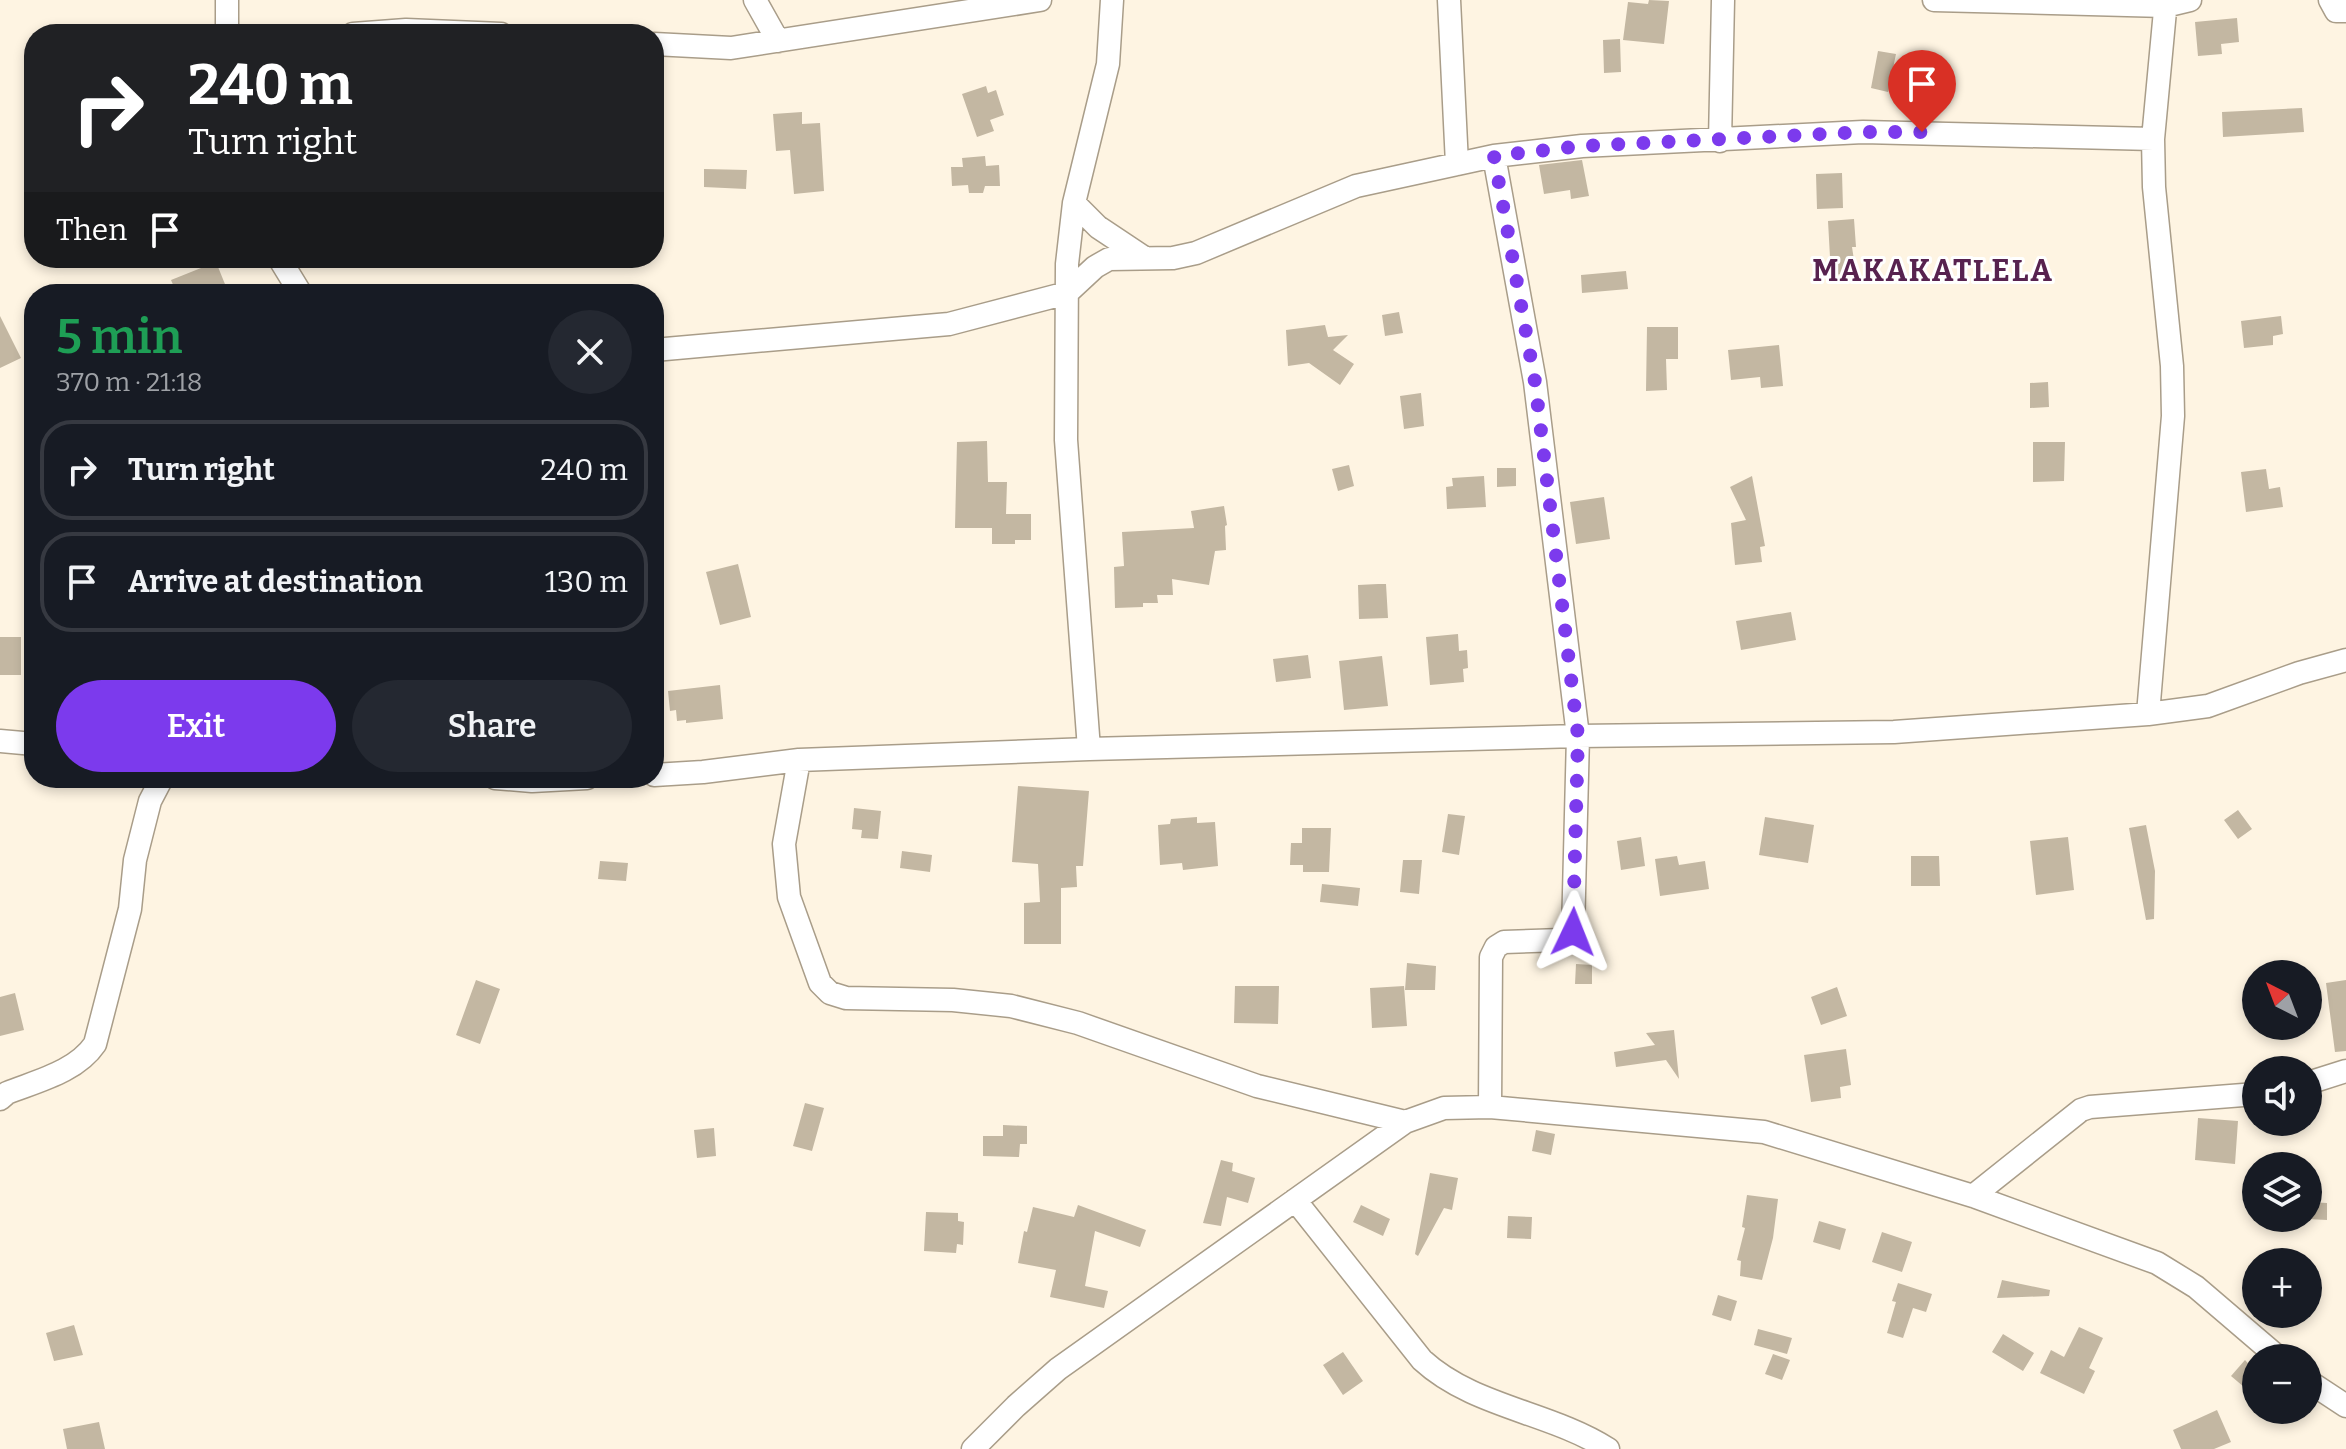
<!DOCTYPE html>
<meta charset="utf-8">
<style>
:root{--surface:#171b24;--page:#242831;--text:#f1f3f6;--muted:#9ea1a6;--line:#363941;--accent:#7c3aed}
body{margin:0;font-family:Bitter,serif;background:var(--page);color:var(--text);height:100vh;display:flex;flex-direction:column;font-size:30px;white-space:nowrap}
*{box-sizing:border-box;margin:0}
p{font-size:26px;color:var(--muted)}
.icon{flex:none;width:44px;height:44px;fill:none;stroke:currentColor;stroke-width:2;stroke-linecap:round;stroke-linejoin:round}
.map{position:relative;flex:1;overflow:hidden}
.sheet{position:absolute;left:24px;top:284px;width:640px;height:504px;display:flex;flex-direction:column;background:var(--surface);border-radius:32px;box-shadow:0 4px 12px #0003}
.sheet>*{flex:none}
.guide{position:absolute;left:24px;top:24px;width:640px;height:244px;border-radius:32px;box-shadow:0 4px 12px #0003;background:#202124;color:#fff;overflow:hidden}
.needle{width:52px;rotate:318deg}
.tools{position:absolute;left:2242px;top:960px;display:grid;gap:16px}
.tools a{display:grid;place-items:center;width:80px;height:80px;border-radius:50%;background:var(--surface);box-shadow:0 4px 12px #0003;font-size:40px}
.pin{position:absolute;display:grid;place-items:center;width:68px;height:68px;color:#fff;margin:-82px -34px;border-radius:50% 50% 50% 0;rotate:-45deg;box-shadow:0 0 8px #0007}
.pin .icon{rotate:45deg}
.me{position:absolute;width:88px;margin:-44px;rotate:2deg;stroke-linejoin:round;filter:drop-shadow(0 0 6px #0008)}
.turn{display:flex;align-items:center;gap:28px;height:168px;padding:0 32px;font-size:36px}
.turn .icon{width:104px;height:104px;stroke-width:2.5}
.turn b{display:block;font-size:56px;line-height:68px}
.then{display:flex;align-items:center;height:76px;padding:0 32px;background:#0003;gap:16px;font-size:30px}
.round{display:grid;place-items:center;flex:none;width:84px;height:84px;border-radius:42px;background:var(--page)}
.summary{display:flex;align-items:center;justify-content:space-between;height:136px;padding:0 32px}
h1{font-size:48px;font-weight:600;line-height:60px;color:#1e9e55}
.cta{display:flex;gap:16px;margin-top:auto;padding:16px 32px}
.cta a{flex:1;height:92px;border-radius:48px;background:var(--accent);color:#fff;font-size:32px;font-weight:600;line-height:92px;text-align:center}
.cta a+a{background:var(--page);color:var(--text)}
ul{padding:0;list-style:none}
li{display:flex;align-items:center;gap:24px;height:100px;margin:0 16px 12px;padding:0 16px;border:4px solid var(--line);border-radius:32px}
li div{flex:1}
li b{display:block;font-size:30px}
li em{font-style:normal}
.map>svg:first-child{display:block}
</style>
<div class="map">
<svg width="2346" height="1449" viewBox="0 0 2346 1449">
<rect width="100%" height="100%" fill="#fef4e2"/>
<path fill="#c3b7a2" d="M 1649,0 L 1669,1 L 1664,44 L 1623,40 L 1628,2 L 1648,4 Z
M 2237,18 L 2239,42 L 2221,44 L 2222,54 L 2198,56 L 2195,22 Z
M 1620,39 L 1621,72 L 1604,73 L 1603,40 Z
M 1878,51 L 1896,54 L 1888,92 L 1871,88 Z
M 986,86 L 988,93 L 996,90 L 1004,115 L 990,120 L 994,131 L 977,137 L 962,94 Z
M 2302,108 L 2304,132 L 2223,137 L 2222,112 Z
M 802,112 L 802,124 L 820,123 L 824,191 L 794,194 L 790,150 L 776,151 L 773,114 Z
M 985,156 L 986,166 L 999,165 L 1000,186 L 985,186 L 983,193 L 969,193 L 968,185 L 952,186 L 951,167 L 963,167 L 962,158 Z
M 1582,160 L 1589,196 L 1571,199 L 1570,190 L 1544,194 L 1539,165 Z
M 704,169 L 747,170 L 746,189 L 704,187 Z
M 1842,173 L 1843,208 L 1817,209 L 1816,174 Z
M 1854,219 L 1856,247 L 1852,247 L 1856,273 L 1831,275 L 1828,221 Z
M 216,262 L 229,294 L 177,294 L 171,280 Z
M 1626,271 L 1628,289 L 1582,293 L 1581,275 Z
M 1399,312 L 1403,333 L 1385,336 L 1382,315 Z
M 0,316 L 21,358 L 0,368 Z
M 2281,316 L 2283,334 L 2273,336 L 2273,345 L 2244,348 L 2241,321 Z
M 1325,325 L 1328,337 L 1348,335 L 1333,350 L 1354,364 L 1340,385 L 1309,363 L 1288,366 L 1286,330 Z
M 1647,327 L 1678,327 L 1678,359 L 1666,359 L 1667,390 L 1646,391 Z
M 1779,345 L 1783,386 L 1761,388 L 1760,377 L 1731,380 L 1728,350 Z
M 2048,382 L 2049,407 L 2030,408 L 2030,383 Z
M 1421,393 L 1424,426 L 1404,429 L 1400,396 Z
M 987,441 L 988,482 L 1007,482 L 1006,514 L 1031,514 L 1031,540 L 1015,540 L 1015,544 L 992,544 L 992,528 L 955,528 L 957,442 Z
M 2033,442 L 2065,442 L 2064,481 L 2033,482 Z
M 1349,465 L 1354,486 L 1338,491 L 1332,469 Z
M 1497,468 L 1516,468 L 1516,486 L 1497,487 Z
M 2266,469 L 2269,489 L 2280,487 L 2283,507 L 2246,512 L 2241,472 Z
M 1484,476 L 1486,507 L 1447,509 L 1446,487 L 1453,486 L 1452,478 Z
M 1752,476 L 1765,546 L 1760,547 L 1762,562 L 1735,565 L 1731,523 L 1746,520 L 1730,487 Z
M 1604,497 L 1610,539 L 1576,544 L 1570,502 Z
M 1224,506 L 1227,525 L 1225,526 L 1226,550 L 1215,551 L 1209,585 L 1172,579 L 1173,595 L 1157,595 L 1158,603 L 1143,603 L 1143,607 L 1115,608 L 1114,567 L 1124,566 L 1122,532 L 1194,528 L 1191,511 Z
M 738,564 L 751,617 L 720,625 L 706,572 Z
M 1378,584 L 1386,584 L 1388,618 L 1359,619 L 1358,585 Z
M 1791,612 L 1796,640 L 1741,650 L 1736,621 Z
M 1458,634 L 1459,651 L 1467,650 L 1468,668 L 1463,669 L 1464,682 L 1430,685 L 1426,637 Z
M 0,637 L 21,637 L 21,675 L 0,675 Z
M 1308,655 L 1311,678 L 1276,682 L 1273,659 Z
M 1382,656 L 1388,706 L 1344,710 L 1339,661 Z
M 720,685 L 723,719 L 686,723 L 686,720 L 677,721 L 676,710 L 670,711 L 668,691 Z
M 1018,786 L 1089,791 L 1083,866 L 1076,866 L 1077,887 L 1061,888 L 1061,944 L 1024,944 L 1024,903 L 1040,902 L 1038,864 L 1012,862 Z
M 854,808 L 881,811 L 878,839 L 861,838 L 862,830 L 852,829 Z
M 2238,810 L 2252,829 L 2238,839 L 2224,820 Z
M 1448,814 L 1465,816 L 1459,855 L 1442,852 Z
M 1197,817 L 1197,823 L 1215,822 L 1218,866 L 1183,870 L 1182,863 L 1160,865 L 1158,825 L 1170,824 L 1171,819 Z
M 1765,817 L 1814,825 L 1808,863 L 1759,855 Z
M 2146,825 L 2155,871 L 2154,919 L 2146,920 L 2129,828 Z
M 1302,828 L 1331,828 L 1329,872 L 1303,872 L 1303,865 L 1290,865 L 1291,843 L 1302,843 Z
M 1641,837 L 1645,866 L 1621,870 L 1617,841 Z
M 2068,837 L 2074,890 L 2036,895 L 2030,841 Z
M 902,851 L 932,855 L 930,872 L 900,868 Z
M 1677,856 L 1679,865 L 1705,861 L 1709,889 L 1660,896 L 1655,859 Z
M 1911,856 L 1939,856 L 1940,886 L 1911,886 Z
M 1403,860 L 1422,860 L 1419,894 L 1400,892 Z
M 600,861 L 628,863 L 626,881 L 598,879 Z
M 1322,884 L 1360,888 L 1358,906 L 1320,902 Z
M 1407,963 L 1436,966 L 1435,990 L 1405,990 Z
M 1576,964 L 1592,965 L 1592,984 L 1575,984 Z
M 476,980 L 500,989 L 480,1044 L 456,1035 Z
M 2346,980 L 2346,1051 L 2335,1052 L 2326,983 Z
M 1235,986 L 1279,986 L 1278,1024 L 1234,1023 Z
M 1404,986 L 1407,1026 L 1372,1028 L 1370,988 Z
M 1837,987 L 1847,1016 L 1821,1025 L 1811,997 Z
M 15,993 L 24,1030 L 0,1036 L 0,997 Z
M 1674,1030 L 1679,1079 L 1666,1060 L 1616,1067 L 1614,1052 L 1655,1045 L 1646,1033 Z
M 1846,1049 L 1851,1085 L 1840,1087 L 1841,1098 L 1811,1102 L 1804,1055 Z
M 805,1103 L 824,1108 L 812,1151 L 793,1146 Z
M 2198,1118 L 2238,1121 L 2235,1164 L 2195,1160 Z
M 1003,1125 L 1027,1126 L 1027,1144 L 1020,1144 L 1019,1157 L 983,1156 L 983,1136 L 1003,1136 Z
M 714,1128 L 716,1156 L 697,1158 L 694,1130 Z
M 1536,1130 L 1555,1134 L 1551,1155 L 1532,1151 Z
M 1221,1160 L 1233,1163 L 1232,1171 L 1255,1178 L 1248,1203 L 1227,1197 L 1221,1226 L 1203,1223 Z
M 1430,1173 L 1458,1178 L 1452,1210 L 1444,1208 L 1418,1256 L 1415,1254 Z
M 1747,1195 L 1778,1199 L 1773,1238 L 1762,1280 L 1740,1276 L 1741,1261 L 1737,1260 L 1745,1228 L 1742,1227 Z
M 2308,1202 L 2327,1203 L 2327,1220 L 2308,1219 Z
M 1078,1205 L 1146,1230 L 1140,1247 L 1095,1231 L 1085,1286 L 1108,1291 L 1104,1308 L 1050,1297 L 1056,1270 L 1018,1263 L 1024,1231 L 1027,1232 L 1033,1207 L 1074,1217 Z
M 1361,1205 L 1390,1219 L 1383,1236 L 1353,1222 Z
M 926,1212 L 958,1213 L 958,1221 L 964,1222 L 963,1245 L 957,1244 L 956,1253 L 924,1251 Z
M 1508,1216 L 1532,1217 L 1531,1239 L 1507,1238 Z
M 1819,1221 L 1846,1229 L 1840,1250 L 1813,1242 Z
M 1882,1232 L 1912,1242 L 1902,1272 L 1872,1262 Z
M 2002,1280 L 2050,1290 L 2049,1296 L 1997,1298 Z
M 1898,1283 L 1932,1294 L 1926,1312 L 1913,1308 L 1903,1338 L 1887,1333 L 1896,1302 L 1892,1301 Z
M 1718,1295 L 1737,1301 L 1731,1321 L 1712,1315 Z
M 74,1325 L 83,1355 L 54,1361 L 46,1333 Z
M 2079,1327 L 2103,1338 L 2089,1368 L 2095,1371 L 2084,1394 L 2040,1373 L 2051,1350 L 2064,1357 Z
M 1758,1329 L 1792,1338 L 1787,1354 L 1754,1345 Z
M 2003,1334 L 2034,1353 L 2023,1371 L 1992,1352 Z
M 1343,1352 L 1363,1381 L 1343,1395 L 1323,1365 Z
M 1773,1354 L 1790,1360 L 1782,1380 L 1765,1374 Z
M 2245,1360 L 2256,1372 L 2244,1387 L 2231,1376 Z
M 2217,1410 L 2231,1442 L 2214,1449 L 2181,1449 L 2173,1430 Z
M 99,1422 L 105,1449 L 67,1449 L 63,1429 Z"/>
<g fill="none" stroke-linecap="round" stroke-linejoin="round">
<defs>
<path id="minor" d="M 227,0 L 227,34
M 755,0 L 778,41
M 1449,0 L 1457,164
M 1934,0 L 2165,6 L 2190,0
M 2330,0 L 2336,11 L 2346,11
M 353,34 L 406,30 L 501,34
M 654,44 L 731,48 L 1040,0
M 1720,141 L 1723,0
M 1074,203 L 1098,227 L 1143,257
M 279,258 L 301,294
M 654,350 L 949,324 L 1067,293 L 1095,267 L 1109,259 L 1173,258 L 1196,253 L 1356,186 L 1494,156 L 1582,146 L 1863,132 L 2153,139
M 2148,714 L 2173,416 L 2172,366 L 2154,187 L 2153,139 L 2166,0
M 0,741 L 34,744
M 1089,749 L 1066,440 L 1067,264 L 1074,203 L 1108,64 L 1112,0
M 799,760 L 784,844 L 789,897 L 820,983 L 830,993 L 846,998 L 953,1000 L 1011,1006 L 1078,1023 L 1257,1086 L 1405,1122
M 654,775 L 703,772 L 799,760 L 1089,749 L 1578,736 L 1894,732 L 2148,714 L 2208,706 L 2299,673 L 2346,660
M 495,778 L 532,781 L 587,778
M 2308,1083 L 2346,1071
M 0,1099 L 7,1093 C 37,1081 76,1072 95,1044 L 130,909 L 135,860 L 150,801 L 162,778
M 1490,1107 L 1491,957 L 1496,947 L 1504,942 L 1562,940 L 1569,938 L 1573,932 L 1578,736 L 1535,382 L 1494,156
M 1973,1196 L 2081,1110 L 2090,1107 L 2256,1094
M 1295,1200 L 1422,1360 C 1473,1407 1550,1412 1608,1449
M 2308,1381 L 2346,1406
M 973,1449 L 1016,1406 L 1058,1369 L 1405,1122 L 1444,1108 L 1490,1107 L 1764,1132 L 1973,1196 L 2157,1263 L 2196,1287 L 2279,1358"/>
</defs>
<use href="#minor" stroke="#a99d89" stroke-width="25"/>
<use href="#minor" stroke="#fff" stroke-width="22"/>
</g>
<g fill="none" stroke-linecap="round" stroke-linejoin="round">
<path stroke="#7c3aed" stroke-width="14" stroke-dasharray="0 25.2" d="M 1573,932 L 1578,736 L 1535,382 L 1494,156 L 1582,146 L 1863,132 L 1922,132"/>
</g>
<g text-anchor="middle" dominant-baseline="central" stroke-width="6" stroke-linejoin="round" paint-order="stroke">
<g font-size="30" font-weight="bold" letter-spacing="2" fill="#57224f" stroke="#fff">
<text x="1933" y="271">MAKAKATLELA</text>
</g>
</g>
</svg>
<div class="tools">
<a><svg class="needle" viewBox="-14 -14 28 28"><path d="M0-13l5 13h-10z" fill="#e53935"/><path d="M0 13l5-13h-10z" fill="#9ea1a6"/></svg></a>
<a><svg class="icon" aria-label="sound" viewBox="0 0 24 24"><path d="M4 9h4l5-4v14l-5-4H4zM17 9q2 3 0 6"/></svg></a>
<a><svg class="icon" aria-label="layers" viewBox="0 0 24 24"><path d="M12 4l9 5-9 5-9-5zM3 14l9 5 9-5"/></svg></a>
<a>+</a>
<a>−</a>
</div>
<div class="pin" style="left:1922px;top:132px;background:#d93025"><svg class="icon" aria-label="arrive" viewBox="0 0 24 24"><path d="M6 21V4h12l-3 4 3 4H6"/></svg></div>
<svg class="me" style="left:1573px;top:932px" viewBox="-20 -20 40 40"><path d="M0-17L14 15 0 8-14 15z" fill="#7c3aed" stroke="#fff" stroke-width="4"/></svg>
<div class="guide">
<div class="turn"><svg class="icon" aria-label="right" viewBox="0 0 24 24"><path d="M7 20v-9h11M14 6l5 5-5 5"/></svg><div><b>240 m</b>Turn right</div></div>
<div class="then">Then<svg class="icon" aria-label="arrive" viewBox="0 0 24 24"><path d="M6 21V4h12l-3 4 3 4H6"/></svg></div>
</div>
<section class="sheet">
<div class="summary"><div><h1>5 min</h1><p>370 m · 21:18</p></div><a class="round"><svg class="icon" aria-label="close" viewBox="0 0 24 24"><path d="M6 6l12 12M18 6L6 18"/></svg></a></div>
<ul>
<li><svg class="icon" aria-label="right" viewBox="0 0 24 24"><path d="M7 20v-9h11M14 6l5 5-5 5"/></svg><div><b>Turn right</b></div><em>240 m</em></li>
<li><svg class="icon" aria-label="arrive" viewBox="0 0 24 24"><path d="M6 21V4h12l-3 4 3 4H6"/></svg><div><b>Arrive at destination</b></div><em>130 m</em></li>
</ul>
<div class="cta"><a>Exit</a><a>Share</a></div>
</section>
</div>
